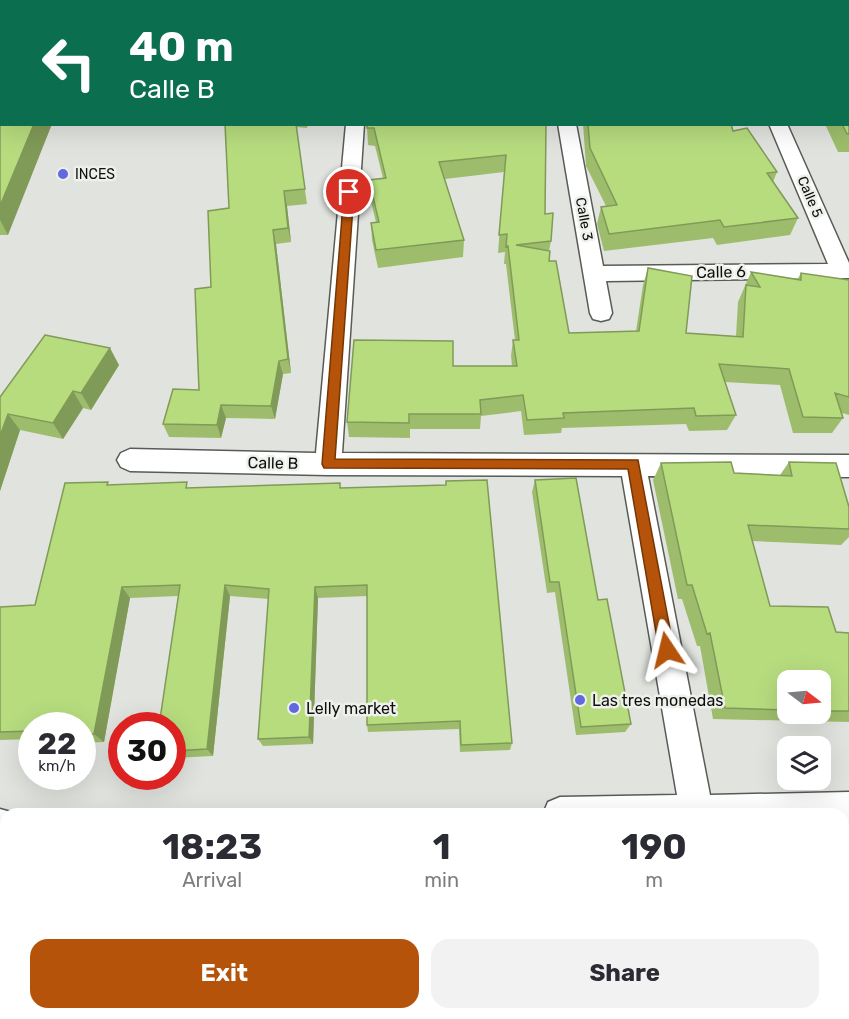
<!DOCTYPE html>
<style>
:root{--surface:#fff;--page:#f2f2f3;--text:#2b2b33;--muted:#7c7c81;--accent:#b45309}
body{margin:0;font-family:Rubik,sans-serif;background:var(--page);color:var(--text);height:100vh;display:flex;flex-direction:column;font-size:22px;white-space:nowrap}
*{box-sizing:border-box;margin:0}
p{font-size:20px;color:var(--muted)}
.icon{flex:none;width:33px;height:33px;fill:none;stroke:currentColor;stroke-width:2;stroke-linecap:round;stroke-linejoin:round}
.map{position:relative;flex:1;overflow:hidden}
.panel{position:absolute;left:0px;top:808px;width:849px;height:212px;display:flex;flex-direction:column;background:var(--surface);border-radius:18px 18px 0 0;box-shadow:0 6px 24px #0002}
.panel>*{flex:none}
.guide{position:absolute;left:0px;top:0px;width:849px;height:126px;box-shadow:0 6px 24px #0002;background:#0b6e4f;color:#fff;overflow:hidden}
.needle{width:39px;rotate:106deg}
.fabs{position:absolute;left:777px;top:670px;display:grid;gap:12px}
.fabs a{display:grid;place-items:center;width:54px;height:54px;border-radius:12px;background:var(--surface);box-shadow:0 6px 24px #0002;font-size:30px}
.speed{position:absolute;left:18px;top:712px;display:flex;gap:12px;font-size:30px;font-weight:700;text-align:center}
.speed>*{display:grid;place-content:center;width:78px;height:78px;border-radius:50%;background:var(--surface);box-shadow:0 6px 24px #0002;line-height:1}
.speed small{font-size:15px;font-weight:400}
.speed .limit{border:9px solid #d22;background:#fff;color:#111}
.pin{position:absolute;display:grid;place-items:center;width:51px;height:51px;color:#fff;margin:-26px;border:3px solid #fff;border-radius:50%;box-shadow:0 2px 6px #0007}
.me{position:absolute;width:66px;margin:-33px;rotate:350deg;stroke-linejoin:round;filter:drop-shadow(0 0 4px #0008)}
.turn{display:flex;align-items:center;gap:21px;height:126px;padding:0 30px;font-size:27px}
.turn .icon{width:78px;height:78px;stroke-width:2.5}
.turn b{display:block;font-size:42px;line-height:51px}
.eta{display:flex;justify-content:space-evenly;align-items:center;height:102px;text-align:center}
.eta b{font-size:36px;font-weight:700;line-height:42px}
.cta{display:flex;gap:12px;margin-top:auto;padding:12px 30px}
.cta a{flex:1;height:69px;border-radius:18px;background:var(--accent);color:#fff;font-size:24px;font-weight:700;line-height:69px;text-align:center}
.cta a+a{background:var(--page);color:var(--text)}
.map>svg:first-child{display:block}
</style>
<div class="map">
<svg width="849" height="1019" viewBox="0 0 849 1019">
<rect width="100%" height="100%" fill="#e1e3de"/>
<path fill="#aac18a" d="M 843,921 L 849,921 L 849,1019 L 628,1019 L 629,1014 L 843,1014 Z"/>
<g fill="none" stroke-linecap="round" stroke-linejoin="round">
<defs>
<path id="minor" d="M 357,0 L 373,0 L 356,2 Z
M 716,0 L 732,0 L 733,2 L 717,2 Z
M 346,124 L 364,124 L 342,453 L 849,455 L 849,477 L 648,476 L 710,795 L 849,792 L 849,826 L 843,826 L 843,814 L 543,814 L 548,802 L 560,797 L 677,795 L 622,476 L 328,475 L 130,471 L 121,467 L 117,460 L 121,453 L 130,449 L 316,453 Z
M 558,124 L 576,124 L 603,266 L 828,264 L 769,124 L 787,124 L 849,263 L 849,278 L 606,281 L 612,313 L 609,319 L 601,321 L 593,319 L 590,313 Z
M 0,809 L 18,814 L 6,814 L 6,843 L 0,843 Z
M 843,872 L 849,872 L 849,908 L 843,908 Z
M 0,884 L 6,884 L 6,920 L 0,920 Z
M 564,1014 L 602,1014 L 601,1019 L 563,1019 Z"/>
</defs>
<use href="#minor" stroke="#595b57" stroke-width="3"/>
<use href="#minor" fill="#fff" fill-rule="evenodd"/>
</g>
<path fill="#9dbd6c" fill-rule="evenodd" d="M 0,0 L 2,2 L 8,235 L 0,235 Z
M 381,0 L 695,0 L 696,2 L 380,2 Z
M 742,0 L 849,0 L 849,152 L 838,152 L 825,124 L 848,124 L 848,2 L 760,2 Z
M 225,124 L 308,124 L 307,128 L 296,127 L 307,204 L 287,206 L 291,242 L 276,244 L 291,373 L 283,374 L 275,419 L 226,418 L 221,438 L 169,437 L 163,424 L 199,390 L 211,287 L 229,208 Z
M 546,124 L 545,214 L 551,241 L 549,251 L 549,261 L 569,333 L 636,331 L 643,285 L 648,268 L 686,333 L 736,336 L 738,302 L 751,272 L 797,280 L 801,273 L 849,280 L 849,415 L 842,413 L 843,418 L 832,433 L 793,433 L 780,385 L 725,382 L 736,415 L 727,430 L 689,431 L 686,424 L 562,428 L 561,433 L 524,435 L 521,411 L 481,416 L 480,429 L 410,429 L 410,438 L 349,437 L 347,422 L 453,366 L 512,366 L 511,356 L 513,340 L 515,340 L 506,264 L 504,264 L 505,252 L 498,253 L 504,172 L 445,179 L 464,240 L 463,257 L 378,268 L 372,240 L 371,223 L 376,222 L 370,198 L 369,180 L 383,178 L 375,146 L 368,145 L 367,128 Z
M 583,124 L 731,124 L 733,131 L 777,172 L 773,182 L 798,218 L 790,235 L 717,245 L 713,238 L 604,251 L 597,224 L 601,207 L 606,206 L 586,166 Z
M 119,365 L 91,410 L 83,408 L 63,439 L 20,430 L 0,491 L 0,397 Z
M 789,462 L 849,507 L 849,537 L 841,545 L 752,541 L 770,606 L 836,632 L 849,633 L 849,722 L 713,719 L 700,646 L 697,646 L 682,599 L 678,599 L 653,480 L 661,463 L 734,473 L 780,475 ZM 788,681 L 820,681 L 820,714 L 788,714 Z
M 535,480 L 598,600 L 631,724 L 625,732 L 576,735 L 555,592 L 547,593 L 532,492 Z
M 110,485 L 189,488 L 341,488 L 512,743 L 510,750 L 460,752 L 459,729 L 368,732 L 367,725 L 367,596 L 318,598 L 313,744 L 263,746 L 258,739 L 269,599 L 230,596 L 213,756 L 172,758 L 172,726 L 178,596 L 130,598 L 104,742 L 82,743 L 82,726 L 32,726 L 32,739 L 0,740 L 0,607 L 35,605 Z"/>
<path fill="#809a58" d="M 27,0 L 45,0 L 45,2 L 26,2 Z
M 34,124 L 52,124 L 8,235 L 0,220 L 0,206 Z
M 284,191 L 287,206 L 291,242 L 288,228 Z
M 273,230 L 276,244 L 291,373 L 288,359 Z
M 110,348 L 119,365 L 91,410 L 81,393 Z
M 279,361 L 283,374 L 275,419 L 271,406 Z
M 73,391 L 83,408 L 63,439 L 53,423 Z
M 221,405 L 226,418 L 221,438 L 217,425 Z
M 8,414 L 20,430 L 0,491 L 0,436 Z
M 225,585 L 230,596 L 213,756 L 207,749 Z
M 122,587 L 130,598 L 104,742 L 94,734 Z
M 315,587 L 318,598 L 313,744 L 309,737 Z"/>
<path fill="#b7dc7e" stroke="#809a58" stroke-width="1.5" d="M 0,0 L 27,0 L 26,2 L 2,2 L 2,124 L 34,124 L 0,206 Z
M 264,0 L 323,0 L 323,2 L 264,2 Z
M 381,0 L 520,0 L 521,2 L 380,2 Z
M 597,0 L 695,0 L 696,2 L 597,2 Z
M 836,0 L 849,0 L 849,134 L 847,134 L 842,124 L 848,124 L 848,2 L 835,2 Z
M 225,124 L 296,124 L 305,189 L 284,191 L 288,228 L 273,230 L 288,359 L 279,361 L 271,406 L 221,405 L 217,425 L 163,424 L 173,389 L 199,390 L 195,289 L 211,287 L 208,211 L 229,208 Z
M 367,124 L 546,124 L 545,214 L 553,213 L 551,241 L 516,245 L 550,251 L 549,261 L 556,261 L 569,333 L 639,331 L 648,268 L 692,276 L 686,333 L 743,337 L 746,285 L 760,287 L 751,272 L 801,280 L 801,273 L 849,280 L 849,397 L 835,393 L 843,418 L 803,417 L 789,369 L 719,364 L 736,415 L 696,416 L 694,408 L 563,413 L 564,418 L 527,420 L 523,395 L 480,400 L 481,414 L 409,414 L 409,423 L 347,422 L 354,340 L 453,341 L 453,366 L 517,366 L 513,340 L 519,340 L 508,246 L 506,247 L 507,234 L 499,235 L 506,155 L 439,162 L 464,240 L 376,250 L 371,223 L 379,222 L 369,180 L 386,178 L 374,128 L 367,128 Z
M 588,124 L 731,124 L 733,131 L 747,128 L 777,172 L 767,173 L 798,218 L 724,227 L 720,220 L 609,234 L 601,207 L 617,205 L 590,148 Z
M 45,335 L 110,348 L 81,393 L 73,391 L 53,423 L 8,414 L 0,436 L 0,397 Z
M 731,462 L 734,473 L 792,476 L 789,462 L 836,463 L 849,507 L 849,529 L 748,525 L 770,606 L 828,607 L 836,632 L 849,633 L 849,711 L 820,711 L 820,681 L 788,681 L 788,710 L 725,708 L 710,633 L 707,634 L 692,585 L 687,585 L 661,463 Z
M 576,478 L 598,600 L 607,599 L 631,724 L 581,727 L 559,582 L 550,582 L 535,480 Z
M 487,480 L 512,743 L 461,745 L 460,721 L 367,725 L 367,585 L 315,587 L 309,737 L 258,739 L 269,589 L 225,585 L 207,749 L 172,751 L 172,726 L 159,726 L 180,585 L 122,587 L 94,734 L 82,735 L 82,726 L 32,726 L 32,731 L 0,732 L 0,607 L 35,605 L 65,483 L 108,482 L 107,485 L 187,482 L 186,488 L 340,483 L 340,488 L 446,485 L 446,481 Z
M 0,922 L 6,922 L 6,966 L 0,966 Z"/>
<path fill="#b45309" stroke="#753606" stroke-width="1.5" d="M 349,189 L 354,192 L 335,459 L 638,460 L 674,650 L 672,655 L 667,657 L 661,655 L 659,650 L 628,469 L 324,468 L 322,464 L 344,192 Z"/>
<g fill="#6168e0" stroke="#eef1eb" stroke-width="2">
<circle cx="63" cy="174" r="6"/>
<circle cx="580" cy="700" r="6"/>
<circle cx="294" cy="708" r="6"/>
</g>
<g text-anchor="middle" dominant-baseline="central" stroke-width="5" stroke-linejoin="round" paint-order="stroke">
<g font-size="14" fill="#0e0f0d" stroke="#eef1eb" text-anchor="start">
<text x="75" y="174">INCES</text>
</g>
<g font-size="14" fill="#0e0f0d" stroke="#eef1eb">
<text transform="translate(810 197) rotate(67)">Calle 5</text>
<text transform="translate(584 219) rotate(80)">Calle 3</text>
</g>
<g font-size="16" fill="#0e0f0d" stroke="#eef1eb">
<text transform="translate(721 272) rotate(-1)">Calle 6</text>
<text transform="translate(273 463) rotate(1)">Calle B</text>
</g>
<g font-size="16" fill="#0e0f0d" stroke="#eef1eb" text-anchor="start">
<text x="592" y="700">Las tres monedas</text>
<text x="306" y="708">Lelly market</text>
</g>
</g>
</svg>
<div class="fabs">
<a><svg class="needle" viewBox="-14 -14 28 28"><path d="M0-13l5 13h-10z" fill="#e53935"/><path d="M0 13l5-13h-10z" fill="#7c7c81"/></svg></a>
<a><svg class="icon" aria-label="layers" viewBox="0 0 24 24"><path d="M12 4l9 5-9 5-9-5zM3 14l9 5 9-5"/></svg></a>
</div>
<div class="speed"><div>22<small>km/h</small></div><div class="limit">30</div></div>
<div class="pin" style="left:349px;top:192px;background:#d93025"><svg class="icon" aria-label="arrive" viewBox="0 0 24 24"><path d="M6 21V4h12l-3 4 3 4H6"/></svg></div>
<svg class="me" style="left:667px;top:650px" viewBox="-20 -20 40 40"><path d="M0-17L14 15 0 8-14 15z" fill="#b45309" stroke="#fff" stroke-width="4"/></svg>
<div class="guide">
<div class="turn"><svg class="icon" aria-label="left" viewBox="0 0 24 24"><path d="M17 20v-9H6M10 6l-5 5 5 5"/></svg><div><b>40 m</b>Calle B</div></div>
</div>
<section class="panel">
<div class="eta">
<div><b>18:23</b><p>Arrival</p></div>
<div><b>1</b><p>min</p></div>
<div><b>190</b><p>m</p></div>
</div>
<div class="cta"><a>Exit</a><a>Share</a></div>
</section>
</div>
